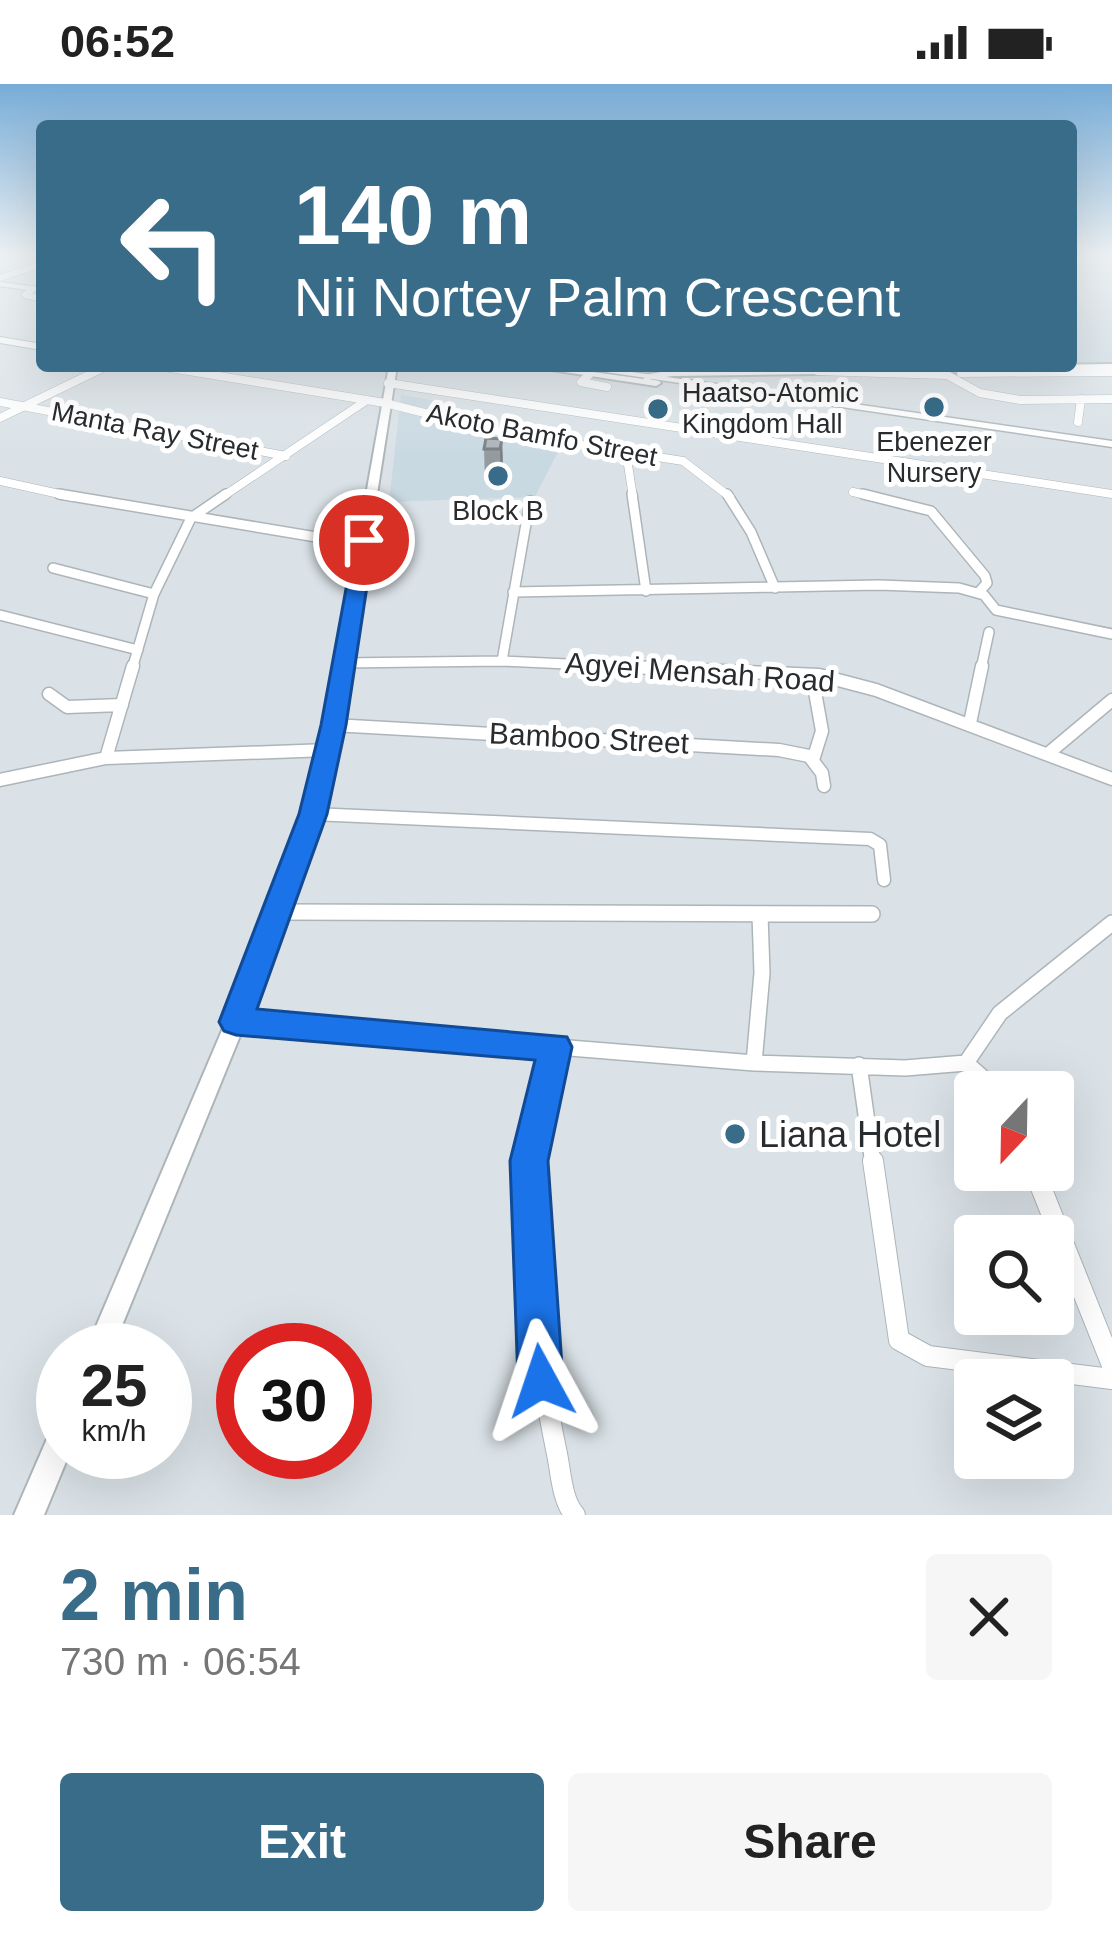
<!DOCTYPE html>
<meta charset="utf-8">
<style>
:root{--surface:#fff;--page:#f6f6f6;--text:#222;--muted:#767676;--accent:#386c88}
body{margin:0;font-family:Arial,sans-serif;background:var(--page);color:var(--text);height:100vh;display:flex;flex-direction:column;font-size:45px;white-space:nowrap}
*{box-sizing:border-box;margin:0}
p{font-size:39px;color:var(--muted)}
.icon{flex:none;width:66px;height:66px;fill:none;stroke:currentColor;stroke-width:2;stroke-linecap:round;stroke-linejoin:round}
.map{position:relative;height:1431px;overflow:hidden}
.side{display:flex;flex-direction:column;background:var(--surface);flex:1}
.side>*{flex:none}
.banner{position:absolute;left:36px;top:36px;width:1041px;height:252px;border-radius:12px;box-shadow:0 12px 48px #0002;background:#386c88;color:#fff;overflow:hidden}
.needle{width:78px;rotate:202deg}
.buttons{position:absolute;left:954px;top:987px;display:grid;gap:24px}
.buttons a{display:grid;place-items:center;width:120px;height:120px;border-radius:12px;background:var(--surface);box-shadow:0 12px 48px #0002;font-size:60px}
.speed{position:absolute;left:36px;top:1239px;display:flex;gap:24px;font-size:60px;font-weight:700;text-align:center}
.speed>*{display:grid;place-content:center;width:156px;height:156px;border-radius:50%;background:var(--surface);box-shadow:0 12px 48px #0002;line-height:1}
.speed small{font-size:30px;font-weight:400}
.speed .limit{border:18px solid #d22;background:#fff;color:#111}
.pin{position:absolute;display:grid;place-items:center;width:102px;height:102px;color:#fff;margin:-51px;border:6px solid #fff;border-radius:50%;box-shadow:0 3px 12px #0007}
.me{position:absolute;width:132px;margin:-66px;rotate:355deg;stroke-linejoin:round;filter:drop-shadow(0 0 9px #0008)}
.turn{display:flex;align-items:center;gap:42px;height:252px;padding:0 60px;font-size:54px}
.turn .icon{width:156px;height:156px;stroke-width:2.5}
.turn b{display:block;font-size:84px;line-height:102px}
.round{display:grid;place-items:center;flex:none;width:126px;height:126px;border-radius:12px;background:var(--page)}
.headline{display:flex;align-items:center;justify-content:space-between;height:204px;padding:0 60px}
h1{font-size:72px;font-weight:600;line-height:90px;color:var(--accent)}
.button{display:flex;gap:24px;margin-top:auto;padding:24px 60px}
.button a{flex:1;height:138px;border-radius:12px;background:var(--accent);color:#fff;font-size:48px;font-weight:600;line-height:138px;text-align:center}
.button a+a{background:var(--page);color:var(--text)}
.status{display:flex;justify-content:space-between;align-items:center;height:84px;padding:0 60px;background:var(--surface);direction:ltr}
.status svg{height:33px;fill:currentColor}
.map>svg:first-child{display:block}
</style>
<div class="status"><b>06:52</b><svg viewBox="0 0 49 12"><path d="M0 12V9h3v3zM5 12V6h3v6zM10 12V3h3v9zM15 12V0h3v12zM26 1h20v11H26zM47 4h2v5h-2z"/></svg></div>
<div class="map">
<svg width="1112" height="1431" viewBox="0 0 1112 1431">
<rect width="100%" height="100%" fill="#dae2e7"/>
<path fill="#c9d9e2" d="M 1071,172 L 1112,172 L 1112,278 L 1071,278 Z
M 401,311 L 442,318 L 430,333 L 492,350 L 562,360 L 535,413 L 389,418 Z"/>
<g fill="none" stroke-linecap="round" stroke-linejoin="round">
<defs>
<path id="minor-far5" d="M 0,194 L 42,180
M 33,205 L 25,211 L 42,215
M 0,256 L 42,263"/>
<path id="minor-far4" d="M 158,282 L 385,319 L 500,348 L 683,377 L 730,413
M 817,287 L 947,291 L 980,309 L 1020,316 L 1112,315
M 961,289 L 1112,288
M 589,291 L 581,298 L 607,303
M 388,299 L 1112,410
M 0,318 L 286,372
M 0,334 L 107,282
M 1078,338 L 1081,315
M 626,368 L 633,413
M 0,397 L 73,413
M 853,408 L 875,413
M 222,413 L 367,316"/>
<path id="minor-far3" d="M 59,410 L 364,461
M 632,410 L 646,507
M 727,410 L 751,448 L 775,504
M 863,410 L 931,427 L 985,492 L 987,499 L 979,508
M 53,484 L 154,510
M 513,508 L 879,501 L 959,504 L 984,511 L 996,526 L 1112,550
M 0,531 L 138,566
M 502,577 L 530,417
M 342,579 L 502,577 L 675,585
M 132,585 L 154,510 L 191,434 L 226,410
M 981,585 L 989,548"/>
<path id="minor-far2" d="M 607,582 L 819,591 L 876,606 L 1112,695
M 812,591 L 822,647 L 813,676
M 49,610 L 67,623 L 122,621
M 970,639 L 982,582
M 333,641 L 779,666 L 809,672 L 822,689 L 824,702
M 1050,668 L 1112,616
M 106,674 L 133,582
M 0,696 L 106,674 L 328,666
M 313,730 L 870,755 L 880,761 L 884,796"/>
<path id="minor-far1" d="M 279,828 L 872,830
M 236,937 L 754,979 L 905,984 L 966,979 L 1000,929 L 1112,839
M 754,979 L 762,889 L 760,831
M 966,979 L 999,1008
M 859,981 L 873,1080
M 529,1080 L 555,963"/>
<path id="minor" d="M 529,1077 C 524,1176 537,1273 557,1370 C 561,1389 562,1417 575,1431
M 873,1077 L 899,1256 L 928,1272 L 1112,1295
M 1034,1086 L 1112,1281"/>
<path id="tertiary" d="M 1112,280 L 1112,286 L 673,292 L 649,295 L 659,297 L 661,299 L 656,302 L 525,282 L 549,282 L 644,295 L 644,291 L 673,286 Z
M 389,282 L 397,282 L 341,641 L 321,730 L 246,937 L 112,1266 L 86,1266 L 226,937 L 305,730 L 325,641 Z
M 63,1337 L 63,1368 L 70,1368 L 44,1431 L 14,1431 L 53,1341 Z"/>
<path id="secondary" d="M 0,198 L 42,204 L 42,208 L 0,202 Z
M 565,282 L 590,282 L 1112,357 L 1112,363 Z"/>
</defs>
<use href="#minor-far5" stroke="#adb5b9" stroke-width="8"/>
<use href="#minor-far4" stroke="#adb5b9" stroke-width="9"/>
<use href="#minor-far3" stroke="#adb5b9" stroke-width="12"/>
<use href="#minor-far2" stroke="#adb5b9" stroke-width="15"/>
<use href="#minor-far1" stroke="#adb5b9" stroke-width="18"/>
<use href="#minor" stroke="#adb5b9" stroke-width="22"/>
<use href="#tertiary" stroke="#adb5b9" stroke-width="4"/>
<use href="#secondary" stroke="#adb5b9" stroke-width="3"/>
<use href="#minor-far5" stroke="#fff" stroke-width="6"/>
<use href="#minor-far4" stroke="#fff" stroke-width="8"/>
<use href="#minor-far3" stroke="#fff" stroke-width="9"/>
<use href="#minor-far2" stroke="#fff" stroke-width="12"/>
<use href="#minor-far1" stroke="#fff" stroke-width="15"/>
<use href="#minor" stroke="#fff" stroke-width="20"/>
<use href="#tertiary" fill="#fff" fill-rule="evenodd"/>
<use href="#secondary" fill="#fff" fill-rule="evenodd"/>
</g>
<path fill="#949b9f" d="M 502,355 L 503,386 L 501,397 L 485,397 L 484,365 Z"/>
<path fill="#787e82" d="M 502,355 L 503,386 L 501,397 L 500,365 Z"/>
<path fill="#acb4b9" stroke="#787e82" stroke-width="3" d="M 486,354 L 502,355 L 500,365 L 484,365 Z"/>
<linearGradient id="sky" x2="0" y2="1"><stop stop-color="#77acd7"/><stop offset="0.46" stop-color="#eef2f4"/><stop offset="1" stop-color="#eef2f4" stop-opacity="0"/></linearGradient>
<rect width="1112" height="372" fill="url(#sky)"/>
<path fill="#1a73e8" stroke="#114b97" stroke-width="3" d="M 364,450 L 374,456 L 346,641 L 327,730 L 257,925 L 567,953 L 572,963 L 548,1077 L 563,1297 L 556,1312 L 541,1319 L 525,1312 L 518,1297 L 510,1077 L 535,976 L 236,951 L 224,947 L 219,938 L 299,730 L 321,641 L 355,456 Z"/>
<g fill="#386c88" stroke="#fff" stroke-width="4.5">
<circle cx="934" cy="323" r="12"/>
<circle cx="658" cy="325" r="12"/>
<circle cx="498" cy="392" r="12"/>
<circle cx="735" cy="1050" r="12"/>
</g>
<g text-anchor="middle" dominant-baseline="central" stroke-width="10" stroke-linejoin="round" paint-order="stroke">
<g font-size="27" fill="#292c2e" stroke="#fff">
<text x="682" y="309" text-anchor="start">Haatso-Atomic<tspan x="682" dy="31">Kingdom Hall</tspan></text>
<text x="934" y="358">Ebenezer<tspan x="934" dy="31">Nursery</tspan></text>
<text x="498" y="427">Block B</text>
</g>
<g font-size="27" fill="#292c2e" stroke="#fff">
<text transform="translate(155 347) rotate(11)">Manta Ray Street</text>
<text transform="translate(542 351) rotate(11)">Akoto Bamfo Street</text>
</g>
<g font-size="30" fill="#292c2e" stroke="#fff">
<text transform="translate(700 588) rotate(4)">Agyei Mensah Road</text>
<text transform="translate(589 654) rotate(3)">Bamboo Street</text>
</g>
<g font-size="36" fill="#292c2e" stroke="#fff" text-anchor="start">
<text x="759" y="1050">Liana Hotel</text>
</g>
</g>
</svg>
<div class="buttons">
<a><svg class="needle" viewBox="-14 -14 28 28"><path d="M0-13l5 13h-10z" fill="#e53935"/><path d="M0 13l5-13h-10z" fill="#767676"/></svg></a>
<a><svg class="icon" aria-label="search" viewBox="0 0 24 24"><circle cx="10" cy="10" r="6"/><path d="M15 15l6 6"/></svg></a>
<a><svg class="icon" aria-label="layers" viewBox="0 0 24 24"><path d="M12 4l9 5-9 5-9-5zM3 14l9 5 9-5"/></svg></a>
</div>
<div class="speed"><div>25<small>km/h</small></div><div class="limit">30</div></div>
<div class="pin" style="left:364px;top:456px;background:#d93025"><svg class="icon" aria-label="arrive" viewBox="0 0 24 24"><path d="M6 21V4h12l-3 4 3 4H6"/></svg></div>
<svg class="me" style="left:541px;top:1297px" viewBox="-20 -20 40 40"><path d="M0-17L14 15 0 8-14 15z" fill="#1a73e8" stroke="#fff" stroke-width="4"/></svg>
<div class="banner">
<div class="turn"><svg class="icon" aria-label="left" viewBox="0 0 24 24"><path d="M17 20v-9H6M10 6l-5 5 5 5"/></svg><div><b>140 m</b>Nii Nortey Palm Crescent</div></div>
</div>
</div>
<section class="side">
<div class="headline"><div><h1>2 min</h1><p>730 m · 06:54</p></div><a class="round"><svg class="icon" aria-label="close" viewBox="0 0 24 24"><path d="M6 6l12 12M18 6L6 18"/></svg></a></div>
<div class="button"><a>Exit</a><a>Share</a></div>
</section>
